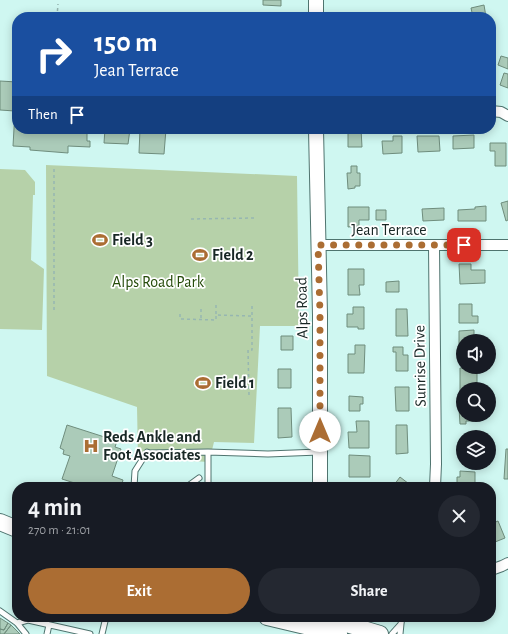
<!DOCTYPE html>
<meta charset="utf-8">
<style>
:root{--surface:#171b24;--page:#242831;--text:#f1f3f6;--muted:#9ea1a6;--accent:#ab6d33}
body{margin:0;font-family:"Alegreya Sans",sans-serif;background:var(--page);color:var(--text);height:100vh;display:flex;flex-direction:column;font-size:15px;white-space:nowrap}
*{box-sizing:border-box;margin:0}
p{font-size:13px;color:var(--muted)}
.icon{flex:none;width:22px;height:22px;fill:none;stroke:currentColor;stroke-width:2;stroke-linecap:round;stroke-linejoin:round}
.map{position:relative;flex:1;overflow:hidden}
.sheet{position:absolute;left:12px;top:482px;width:484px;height:140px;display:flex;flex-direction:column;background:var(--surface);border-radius:16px;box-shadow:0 2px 10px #0003}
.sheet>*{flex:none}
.guide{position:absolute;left:12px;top:12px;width:484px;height:122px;border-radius:16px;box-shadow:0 2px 10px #0003;background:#1a4fa0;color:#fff;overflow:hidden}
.controls{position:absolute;left:456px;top:334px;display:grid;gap:8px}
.controls a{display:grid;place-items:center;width:40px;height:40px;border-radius:50%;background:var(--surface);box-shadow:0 2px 10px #0003;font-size:20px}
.pin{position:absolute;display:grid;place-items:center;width:34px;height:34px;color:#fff;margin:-17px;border-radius:8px;box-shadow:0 2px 6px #0006}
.me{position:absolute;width:44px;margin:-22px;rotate:0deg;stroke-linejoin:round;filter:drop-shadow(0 0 3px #0008)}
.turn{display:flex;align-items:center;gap:14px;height:84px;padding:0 16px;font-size:18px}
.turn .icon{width:52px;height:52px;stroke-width:2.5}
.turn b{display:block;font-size:28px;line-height:34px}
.then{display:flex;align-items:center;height:38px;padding:0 16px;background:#0003;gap:8px;font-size:15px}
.round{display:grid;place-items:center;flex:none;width:42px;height:42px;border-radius:21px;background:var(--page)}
.summary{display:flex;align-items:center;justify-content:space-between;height:68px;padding:0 16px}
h1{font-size:24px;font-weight:700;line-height:30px}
.primary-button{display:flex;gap:8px;margin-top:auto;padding:8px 16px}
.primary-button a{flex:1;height:46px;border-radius:24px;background:var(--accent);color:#fff;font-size:16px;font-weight:700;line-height:46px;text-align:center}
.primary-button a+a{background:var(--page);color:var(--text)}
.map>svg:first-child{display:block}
</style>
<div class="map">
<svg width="508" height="634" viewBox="0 0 508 634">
<rect width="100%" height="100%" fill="#cff7f1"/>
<path fill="#b6d1a9" d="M 46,165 L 297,176 L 299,326 L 260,326 L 254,443 L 214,442 L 209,462 L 138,458 L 137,407 L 47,376 Z
M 0,169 L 25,170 L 35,182 L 35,195 L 33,195 L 31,260 L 44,269 L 42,330 L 0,329 Z"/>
<path fill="#abcbb9" stroke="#6f8d7d" d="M 263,0 L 281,0 L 281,6 L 263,5 Z
M 484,5 L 486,17 L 473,17 L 471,8 Z
M 501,56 L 508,58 L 508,69 L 498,65 Z
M 504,73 L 508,74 L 508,88 L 500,85 Z
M 0,81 L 17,82 L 17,129 L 87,129 L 87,141 L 90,141 L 90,147 L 68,146 L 68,153 L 30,150 L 30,147 L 13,146 L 15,111 L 0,110 Z
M 105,129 L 130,129 L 128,144 L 104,143 Z
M 140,129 L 166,129 L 164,154 L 139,153 Z
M 348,129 L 361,129 L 362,147 L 348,147 Z
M 474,135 L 474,148 L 453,149 L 453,136 Z
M 393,136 L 402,136 L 402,153 L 383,154 L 382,141 L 393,141 Z
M 417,136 L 439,136 L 440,151 L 418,152 Z
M 490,143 L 506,143 L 506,166 L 495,166 L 495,151 L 490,151 Z
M 351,166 L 357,166 L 357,173 L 360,173 L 360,186 L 355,186 L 355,188 L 348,189 L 347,173 L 351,173 Z
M 508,201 L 508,220 L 506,221 L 501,203 Z
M 486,206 L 486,221 L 458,221 L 458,210 L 475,209 L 475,207 Z
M 348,207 L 369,207 L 369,220 L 359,220 L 359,226 L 348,227 Z
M 444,208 L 444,220 L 423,221 L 422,209 Z
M 376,210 L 386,210 L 386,220 L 376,220 Z
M 459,264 L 471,264 L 471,270 L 485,270 L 485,283 L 460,284 Z
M 348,269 L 364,269 L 364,285 L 359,285 L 360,295 L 348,295 Z
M 399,281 L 399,292 L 386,292 L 386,282 Z
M 459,304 L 472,304 L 472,316 L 478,316 L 478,323 L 459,323 Z
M 353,307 L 364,307 L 364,329 L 358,329 L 358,327 L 347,327 L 347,314 L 353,314 Z
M 396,309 L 407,309 L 408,336 L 396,336 Z
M 474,330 L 474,341 L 463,341 L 463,355 L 459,355 L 459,331 Z
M 281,336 L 293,336 L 293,350 L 281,350 Z
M 355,345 L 365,345 L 364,373 L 348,373 L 348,354 L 355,354 Z
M 393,347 L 403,347 L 403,355 L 408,355 L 408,371 L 396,371 L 396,352 L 393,352 Z
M 460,368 L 477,368 L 477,389 L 463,389 L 463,391 L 460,391 Z
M 278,369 L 291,369 L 291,388 L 278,388 Z
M 395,387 L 409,387 L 409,411 L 396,411 Z
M 349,396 L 363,397 L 363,404 L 360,404 L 360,411 L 349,411 Z
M 278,408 L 291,408 L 292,437 L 278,438 Z
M 459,408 L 463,408 L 463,415 L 474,415 L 474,421 L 466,421 L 466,424 L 460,424 Z
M 356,421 L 369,421 L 369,448 L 349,448 L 348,432 L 357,432 Z
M 67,425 L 117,441 L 115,447 L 121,449 L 112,476 L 123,480 L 121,487 L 87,487 L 62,479 L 70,456 L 63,454 L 64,450 L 60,448 Z
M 396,425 L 407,425 L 408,453 L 396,454 Z
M 506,449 L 508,449 L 508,479 L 504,479 Z
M 349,455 L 370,456 L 370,477 L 349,477 Z
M 460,471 L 475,472 L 475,487 L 457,486 L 457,477 L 460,477 Z
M 400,477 L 413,487 L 397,487 L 394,485 Z
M 498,521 L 505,538 L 495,542 L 495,540 L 491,541 L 491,524 Z
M 0,618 L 8,623 L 4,630 L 0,629 Z
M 8,623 L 11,625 L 4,634 L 0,634 L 0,629 L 4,630 Z
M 11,625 L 20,634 L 4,634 Z"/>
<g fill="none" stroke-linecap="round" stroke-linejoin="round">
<defs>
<path id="service" d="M 134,487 L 135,471 L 147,452 L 150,453 L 208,452
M 156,487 L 156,486 L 188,486 L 199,478
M 208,487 L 208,452 L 268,454 L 319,452
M 0,611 L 17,623 L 26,634
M 17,623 L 28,620 L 90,634
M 401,624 L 402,617
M 47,634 L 49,625
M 102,634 L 106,617
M 392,634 L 401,624 L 400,634"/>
<path id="minor" d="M 491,111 L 501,112 L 508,116
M 318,245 L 508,245
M 434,245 L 436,464 L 435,487
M 491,570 L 502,566 L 508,563"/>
<path id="secondary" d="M 316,0 L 316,17
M 316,129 L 320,315 L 320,487"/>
<path id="primary" d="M 0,522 L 17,529
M 267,617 L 339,634
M 323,617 L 380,634"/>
</defs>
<use href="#service" stroke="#4f746f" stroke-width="7"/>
<use href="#minor" stroke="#4f746f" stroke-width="12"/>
<use href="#secondary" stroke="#4f746f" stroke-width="16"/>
<use href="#primary" stroke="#4f746f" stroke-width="18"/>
<path stroke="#96b6b1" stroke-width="1.5" stroke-dasharray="3 3" stroke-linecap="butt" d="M 57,17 L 58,4
M 54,169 L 54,312
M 191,219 L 254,218
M 216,305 L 216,315
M 201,309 L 201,319
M 180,314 L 180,319 L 216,320 L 216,315 L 252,316
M 249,395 L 248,350 L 252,350 L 252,303"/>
<use href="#service" stroke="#fff" stroke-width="5"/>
<use href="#minor" stroke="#fff" stroke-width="10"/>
<use href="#secondary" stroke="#fff" stroke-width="14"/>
<use href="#primary" stroke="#fff" stroke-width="16"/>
</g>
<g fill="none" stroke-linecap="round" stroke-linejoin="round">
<path stroke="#ab6d33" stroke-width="7" stroke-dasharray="0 12.6" d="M 320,431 L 320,314 L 318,245 L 464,245"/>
</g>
<defs>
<symbol id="stadium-bare" viewBox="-9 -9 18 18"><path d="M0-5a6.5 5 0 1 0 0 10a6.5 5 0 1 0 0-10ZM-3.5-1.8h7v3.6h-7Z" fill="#ab6d33" stroke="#fff" stroke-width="2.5" paint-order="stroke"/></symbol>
<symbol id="hospital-bare" viewBox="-9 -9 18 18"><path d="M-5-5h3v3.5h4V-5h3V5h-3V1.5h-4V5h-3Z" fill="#ab6d33" stroke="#fff" stroke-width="2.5" paint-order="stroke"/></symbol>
</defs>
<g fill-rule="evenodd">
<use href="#stadium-bare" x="89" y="229" width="22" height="22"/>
<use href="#stadium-bare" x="189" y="244" width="22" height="22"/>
<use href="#stadium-bare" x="192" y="372" width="22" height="22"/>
<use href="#hospital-bare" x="80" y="435" width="22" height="22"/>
</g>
<g text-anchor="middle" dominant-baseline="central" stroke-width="3.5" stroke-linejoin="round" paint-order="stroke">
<g font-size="16" fill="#182725" stroke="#fff">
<text x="389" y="230">Jean Terrace</text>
<text transform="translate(302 308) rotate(-91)">Alps Road</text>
<text transform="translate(420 366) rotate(-91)">Sunrise Drive</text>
</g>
<g font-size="16" font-weight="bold" fill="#182725" stroke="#fff" text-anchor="start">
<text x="112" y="240">Field 3</text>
<text x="212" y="255">Field 2</text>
<text x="215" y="383">Field 1</text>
<text x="103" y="437">Reds Ankle and<tspan x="103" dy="18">Foot Associates</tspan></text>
</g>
<g font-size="16" fill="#254b0a" stroke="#fff">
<text x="158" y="282">Alps Road Park</text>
</g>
</g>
</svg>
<div class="controls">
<a><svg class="icon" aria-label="sound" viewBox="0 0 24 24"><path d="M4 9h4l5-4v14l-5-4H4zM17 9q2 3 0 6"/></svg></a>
<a><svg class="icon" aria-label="search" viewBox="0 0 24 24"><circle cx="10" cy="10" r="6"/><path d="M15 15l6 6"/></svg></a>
<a><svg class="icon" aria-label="layers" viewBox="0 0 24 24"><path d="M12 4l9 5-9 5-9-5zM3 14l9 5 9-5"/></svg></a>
</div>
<div class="pin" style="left:464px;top:245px;background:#d93025"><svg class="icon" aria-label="arrive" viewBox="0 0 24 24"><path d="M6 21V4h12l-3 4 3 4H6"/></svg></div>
<svg class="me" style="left:320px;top:431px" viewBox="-20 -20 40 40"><circle r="19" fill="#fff"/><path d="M0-13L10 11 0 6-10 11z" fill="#ab6d33"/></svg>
<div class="guide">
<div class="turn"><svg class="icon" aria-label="right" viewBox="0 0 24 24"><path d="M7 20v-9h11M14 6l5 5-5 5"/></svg><div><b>150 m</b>Jean Terrace</div></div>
<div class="then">Then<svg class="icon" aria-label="arrive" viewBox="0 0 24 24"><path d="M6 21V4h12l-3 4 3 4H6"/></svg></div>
</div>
<section class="sheet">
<div class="summary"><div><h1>4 min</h1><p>270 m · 21:01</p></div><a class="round"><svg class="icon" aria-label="close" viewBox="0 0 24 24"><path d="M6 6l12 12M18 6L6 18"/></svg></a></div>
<div class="primary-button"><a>Exit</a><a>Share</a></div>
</section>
</div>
